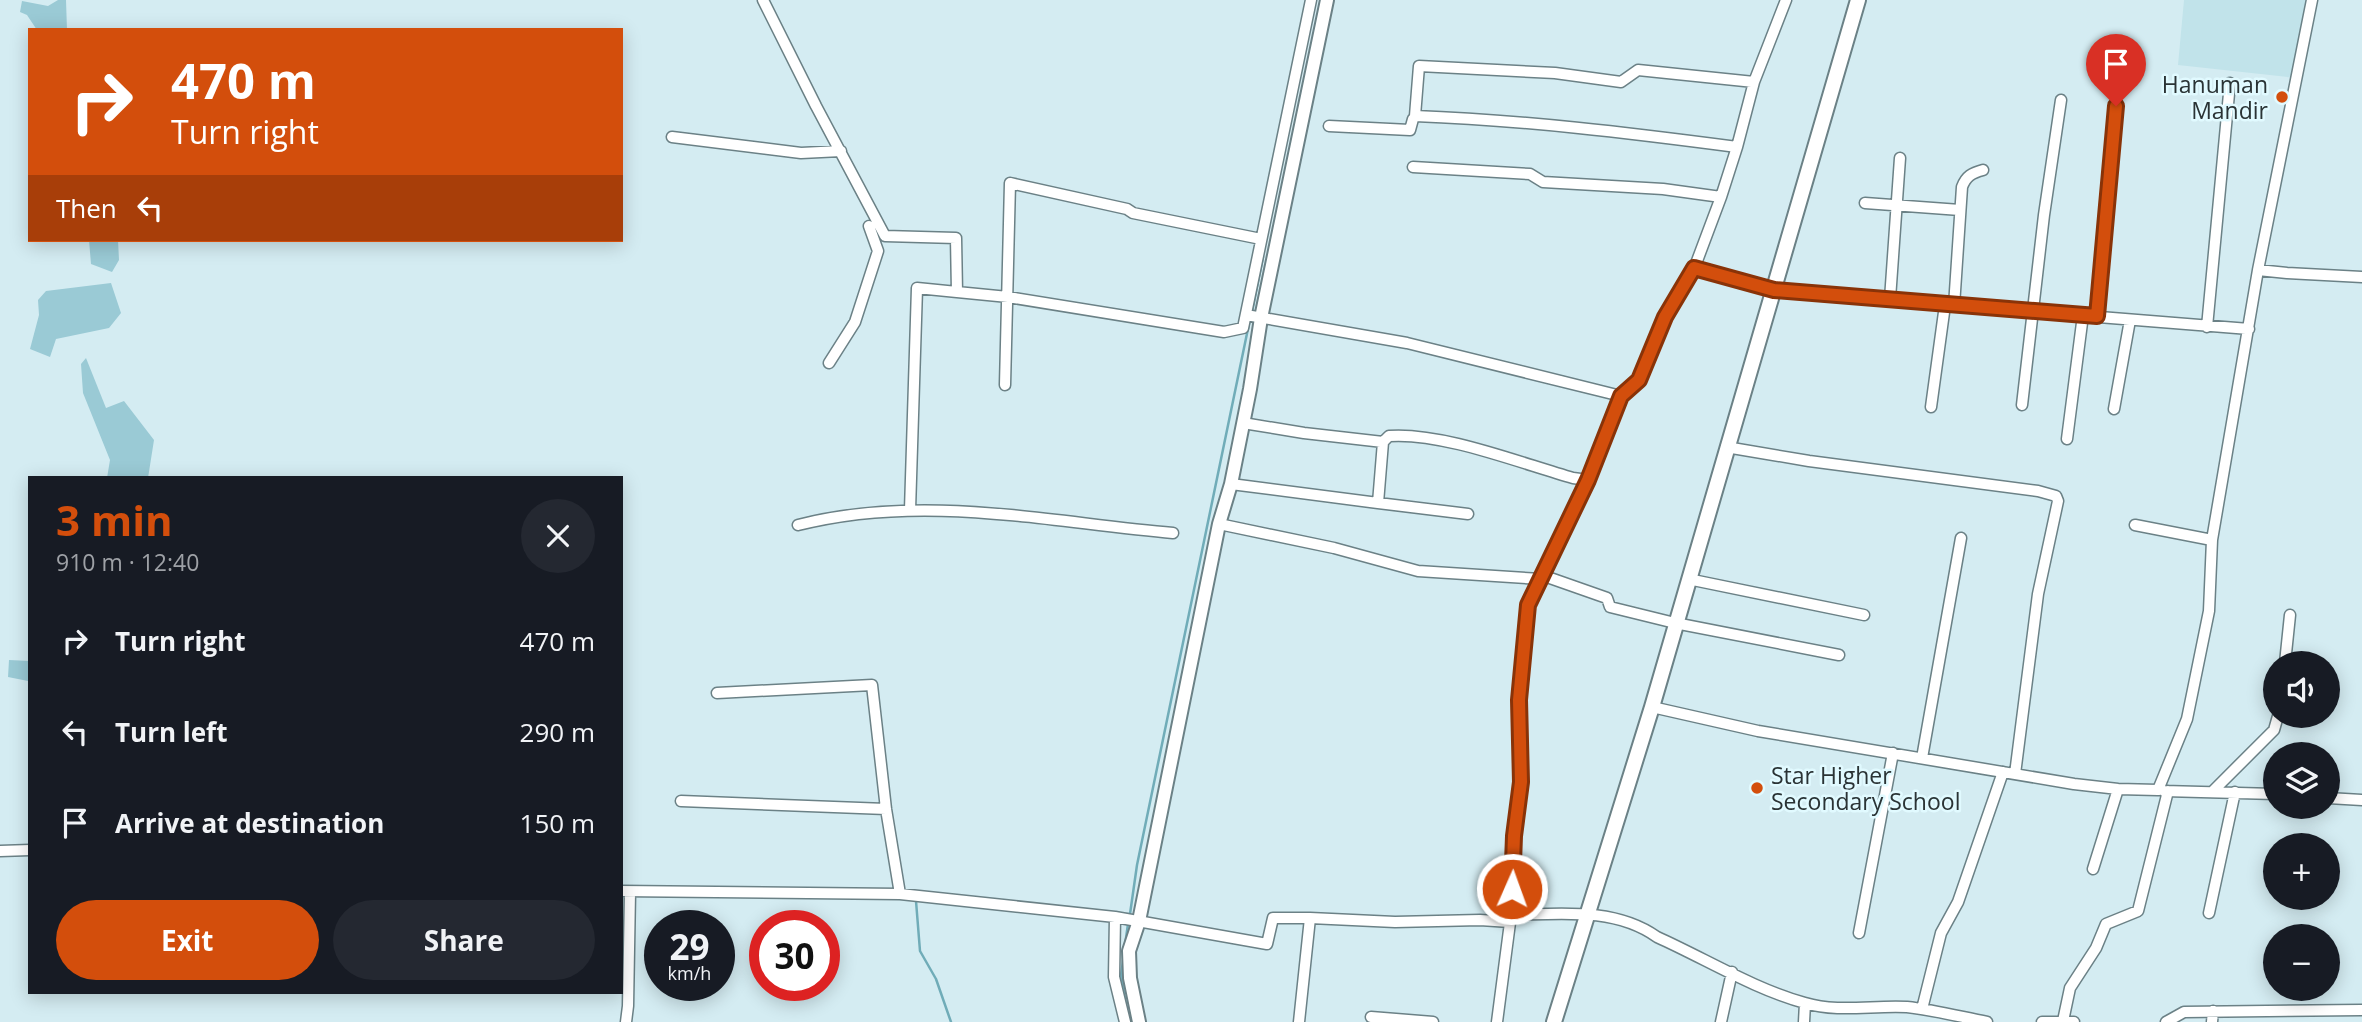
<!DOCTYPE html>
<meta charset="utf-8">
<style>
:root{--surface:#171b24;--page:#242831;--text:#f1f3f6;--muted:#9ea1a6;--accent:#d34e0c}
body{margin:0;font-family:"Open Sans",sans-serif;background:var(--page);color:var(--text);height:100vh;display:flex;flex-direction:column;font-size:26px;white-space:nowrap}
*{box-sizing:border-box;margin:0}
p{font-size:23px;color:var(--muted)}
.icon{flex:none;width:38px;height:38px;fill:none;stroke:currentColor;stroke-width:2;stroke-linecap:round;stroke-linejoin:round}
.map{position:relative;flex:1;overflow:hidden}
.details{position:absolute;left:28px;top:476px;width:595px;height:518px;display:flex;flex-direction:column;background:var(--surface);border-radius:0px;box-shadow:0 4px 18px #0003}
.details>*{flex:none}
.guide{position:absolute;left:28px;top:28px;width:595px;height:214px;border-radius:0px;box-shadow:0 4px 18px #0003;background:#d34e0c;color:#fff;overflow:hidden}
.tools{position:absolute;left:2263px;top:651px;display:grid;gap:14px}
.tools a{display:grid;place-items:center;width:77px;height:77px;border-radius:50%;background:var(--surface);box-shadow:0 4px 18px #0003;font-size:35px}
.speed{position:absolute;left:644px;top:910px;display:flex;gap:14px;font-size:35px;font-weight:700;text-align:center}
.speed>*{display:grid;place-content:center;width:91px;height:91px;border-radius:50%;background:var(--surface);box-shadow:0 4px 18px #0003;line-height:1}
.speed small{font-size:18px;font-weight:400}
.speed .limit{border:10px solid #d22;background:#fff;color:#111}
.pin{position:absolute;display:grid;place-items:center;width:60px;height:60px;color:#fff;margin:-72px -30px;border-radius:50% 50% 50% 0;rotate:-45deg;box-shadow:0 0 7px #0007}
.pin .icon{rotate:45deg}
.me{position:absolute;width:77px;margin:-38px;rotate:2deg;stroke-linejoin:round;filter:drop-shadow(0 0 5px #0008)}
.turn{display:flex;align-items:center;gap:24px;height:147px;padding:0 28px;font-size:32px}
.turn .icon{width:91px;height:91px;stroke-width:2.5}
.turn b{display:block;font-size:49px;line-height:60px}
.then{display:flex;align-items:center;height:66px;padding:0 28px;background:#0003;gap:14px;font-size:26px}
.round{display:grid;place-items:center;flex:none;width:74px;height:74px;border-radius:37px;background:var(--page)}
.summary{display:flex;align-items:center;justify-content:space-between;height:119px;padding:0 28px}
h1{font-size:42px;font-weight:700;line-height:52px;color:var(--accent)}
.cta{display:flex;gap:14px;margin-top:auto;padding:14px 28px}
.cta a{flex:1;height:80px;border-radius:42px;background:var(--accent);color:#fff;font-size:28px;font-weight:700;line-height:80px;text-align:center}
.cta a+a{background:var(--page);color:var(--text)}
ul{padding:0;list-style:none}
li{display:flex;align-items:center;gap:21px;height:91px;padding:0 28px}
li div{flex:1}
li b{display:block;font-size:26px}
li em{font-style:normal}
.map>svg:first-child{display:block}
</style>
<div class="map">
<svg width="2362" height="1022" viewBox="0 0 2362 1022">
<rect width="100%" height="100%" fill="#d4ecf2"/>
<path fill="#c1e3ea" d="M 2184,0 L 2310,0 L 2296,78 L 2178,65 Z"/>
<path fill="#9acad5" d="M 58,0 L 66,0 L 67,30 L 37,30 L 27,15 L 20,12 L 22,1 L 48,6 Z
M 89,240 L 118,240 L 119,260 L 112,272 L 91,264 Z
M 111,283 L 121,313 L 109,328 L 56,339 L 50,357 L 30,349 L 39,315 L 38,300 L 46,291 Z
M 86,358 L 106,408 L 124,401 L 154,440 L 148,478 L 107,478 L 110,460 L 83,393 L 81,364 Z
M 9,660 L 30,661 L 28,681 L 8,677 Z"/>
<g fill="none" stroke-linecap="round" stroke-linejoin="round">
<path stroke="#70acb8" stroke-width="2.5" d="M 1252,312 L 1263,257
M 916,901 L 920,951 L 936,979 L 951,1022
M 1122,914 L 1130,914 L 1137,865 L 1250,319
M 1125,945 L 1128,924
M 1124,955 L 1121,975 L 1127,1010"/>
<defs>
<path id="minor" d="M 763,0 L 816,106 L 885,236 L 956,238 L 957,292 L 1008,297 L 1224,332 L 1243,328 L 1311,0
M 1329,126 L 1410,130 L 1413,119
M 672,137 L 801,153 L 841,151
M 1737,147 C 1630,133 1523,120 1415,116 L 1419,66 L 1555,73 L 1621,82 L 1638,70 L 1754,82
M 1413,167 L 1530,174 L 1543,182 L 1663,189 L 1721,197
M 1865,203 L 1960,210
M 1694,269 L 1721,197 L 1737,147 L 1754,82 L 1786,0
M 2258,270 L 2287,273 L 2362,277
M 1890,299 L 1900,158
M 1954,306 L 1962,187 C 1966,176 1972,173 1983,170
M 1246,315 L 1407,343 L 1621,396
M 2097,316 L 2116,106
M 2207,327 L 2230,83
M 829,363 L 855,322 L 878,251 L 869,226
M 1005,385 L 1010,183 L 1127,209 L 1133,213 L 1261,239
M 2022,405 L 2044,215 L 2061,100
M 1931,407 L 1945,305
M 2114,409 L 2130,320
M 1243,423 L 1304,433 L 1383,442
M 2067,439 L 2083,315
M 1726,447 L 1809,461 L 2038,491 L 2056,496 L 2058,501 L 2038,594 L 2015,774
M 1231,484 L 1378,503
M 910,510 L 917,288 L 957,292
M 1468,514 L 1378,503 L 1383,442 L 1389,436 C 1442,432 1520,463 1573,478 L 1588,480
M 1219,524 L 1334,548 L 1418,571 L 1541,579
M 798,525 C 924,493 1046,522 1173,533
M 2135,525 L 2212,540
M 1545,573 L 1550,578 L 1607,598 L 1610,607 L 1675,623 L 1839,655
M 1688,579 L 1864,615
M 2285,663 L 2290,615
M 717,693 L 872,685 L 886,809 L 900,894
M 1652,707 L 1758,731 L 2074,784 L 2118,789 L 2158,790 L 2187,719 L 2209,611 L 2212,540 L 2258,270 L 2312,0
M 1922,758 L 1961,538
M 2164,791 L 2275,794
M 2213,791 L 2274,730 L 2278,716
M 2328,798 L 2362,800
M 681,801 L 886,809
M 0,851 L 30,850
M 2093,869 L 2118,789
M 621,891 L 900,894 L 1115,917 L 1267,944 L 1273,918 L 1310,918
M 2209,913 L 2235,792
M 1511,915 C 1560,914 1615,907 1657,937 C 1706,959 1754,989 1805,1003 C 1838,1013 1873,1005 1907,1007 C 1934,1010 1961,1017 1987,1022
M 1115,917 L 1114,977 L 1125,1022
M 1859,933 L 1893,753
M 1922,1009 L 1941,933 L 1958,902 L 2003,772
M 1371,1017 L 1433,1022
M 2063,1021 L 2070,988 L 2096,948 L 2106,924 L 2138,911 L 2168,791
M 626,1022 L 628,1006 L 630,892
M 1299,1022 L 1310,918 L 1395,922 L 1480,920 L 1510,922
M 1497,1022 L 1511,915 L 1514,836 L 1521,782 L 1519,700 L 1528,605 L 1588,480 L 1621,396 L 1639,380 L 1665,317 L 1694,269 L 1774,291 L 2249,329
M 1721,1022 L 1732,972
M 1804,1022 L 1805,1003
M 2042,1022 L 2074,1022
M 2166,1022 L 2184,1012 L 2362,1010
M 2212,1022 L 2213,1011"/>
<path id="tertiary" d="M 1139,1022 L 1130,978 L 1129,951 L 1139,921 L 1219,524 L 1231,484 L 1250,389 L 1261,318 L 1327,0"/>
<path id="primary" d="M 1554,1022 L 1652,707 L 1858,0"/>
</defs>
<use href="#minor" stroke="#6b8186" stroke-width="13"/>
<use href="#tertiary" stroke="#6b8186" stroke-width="16"/>
<use href="#primary" stroke="#6b8186" stroke-width="18"/>
<use href="#minor" stroke="#fff" stroke-width="10"/>
<use href="#tertiary" stroke="#fff" stroke-width="12"/>
<use href="#primary" stroke="#fff" stroke-width="14"/>
</g>
<g fill="none" stroke-linecap="round" stroke-linejoin="round">
<defs>
<path id="route" d="M 1512,889 L 1514,836 L 1521,782 L 1519,700 L 1528,605 L 1588,480 L 1621,396 L 1639,380 L 1665,317 L 1694,268 L 1774,290 L 2097,316 L 2116,106"/>
</defs>
<use href="#route" stroke="#893308" stroke-width="18"/>
<use href="#route" stroke="#d34e0c" stroke-width="12"/>
</g>
<g fill="#d34e0c" stroke="#e1faff" stroke-width="2.5">
<circle cx="2282" cy="97" r="7"/>
<circle cx="1757" cy="788" r="7"/>
</g>
<g text-anchor="middle" dominant-baseline="central" stroke-width="5" stroke-linejoin="round" paint-order="stroke">
<g font-size="23" fill="#2a3335" stroke="#e1faff" text-anchor="end">
<text x="2268" y="84">Hanuman<tspan x="2268" dy="26">Mandir</tspan></text>
<text x="1771" y="775" text-anchor="start">Star Higher<tspan x="1771" dy="26">Secondary School</tspan></text>
</g>
</g>
</svg>
<div class="tools">
<a><svg class="icon" aria-label="sound" viewBox="0 0 24 24"><path d="M4 9h4l5-4v14l-5-4H4zM17 9q2 3 0 6"/></svg></a>
<a><svg class="icon" aria-label="layers" viewBox="0 0 24 24"><path d="M12 4l9 5-9 5-9-5zM3 14l9 5 9-5"/></svg></a>
<a>+</a>
<a>−</a>
</div>
<div class="speed"><div>29<small>km/h</small></div><div class="limit">30</div></div>
<div class="pin" style="left:2116px;top:106px;background:#d93025"><svg class="icon" aria-label="arrive" viewBox="0 0 24 24"><path d="M6 21V4h12l-3 4 3 4H6"/></svg></div>
<svg class="me" style="left:1512px;top:889px" viewBox="-20 -20 40 40"><circle r="17" fill="#d34e0c" stroke="#fff" stroke-width="3"/><path d="M0-11L8 9 0 5-8 9z" fill="#fff"/></svg>
<div class="guide">
<div class="turn"><svg class="icon" aria-label="right" viewBox="0 0 24 24"><path d="M7 20v-9h11M14 6l5 5-5 5"/></svg><div><b>470 m</b>Turn right</div></div>
<div class="then">Then<svg class="icon" aria-label="left" viewBox="0 0 24 24"><path d="M17 20v-9H6M10 6l-5 5 5 5"/></svg></div>
</div>
<section class="details">
<div class="summary"><div><h1>3 min</h1><p>910 m · 12:40</p></div><a class="round"><svg class="icon" aria-label="close" viewBox="0 0 24 24"><path d="M6 6l12 12M18 6L6 18"/></svg></a></div>
<ul>
<li><svg class="icon" aria-label="right" viewBox="0 0 24 24"><path d="M7 20v-9h11M14 6l5 5-5 5"/></svg><div><b>Turn right</b></div><em>470 m</em></li>
<li><svg class="icon" aria-label="left" viewBox="0 0 24 24"><path d="M17 20v-9H6M10 6l-5 5 5 5"/></svg><div><b>Turn left</b></div><em>290 m</em></li>
<li><svg class="icon" aria-label="arrive" viewBox="0 0 24 24"><path d="M6 21V4h12l-3 4 3 4H6"/></svg><div><b>Arrive at destination</b></div><em>150 m</em></li>
</ul>
<div class="cta"><a>Exit</a><a>Share</a></div>
</section>
</div>
